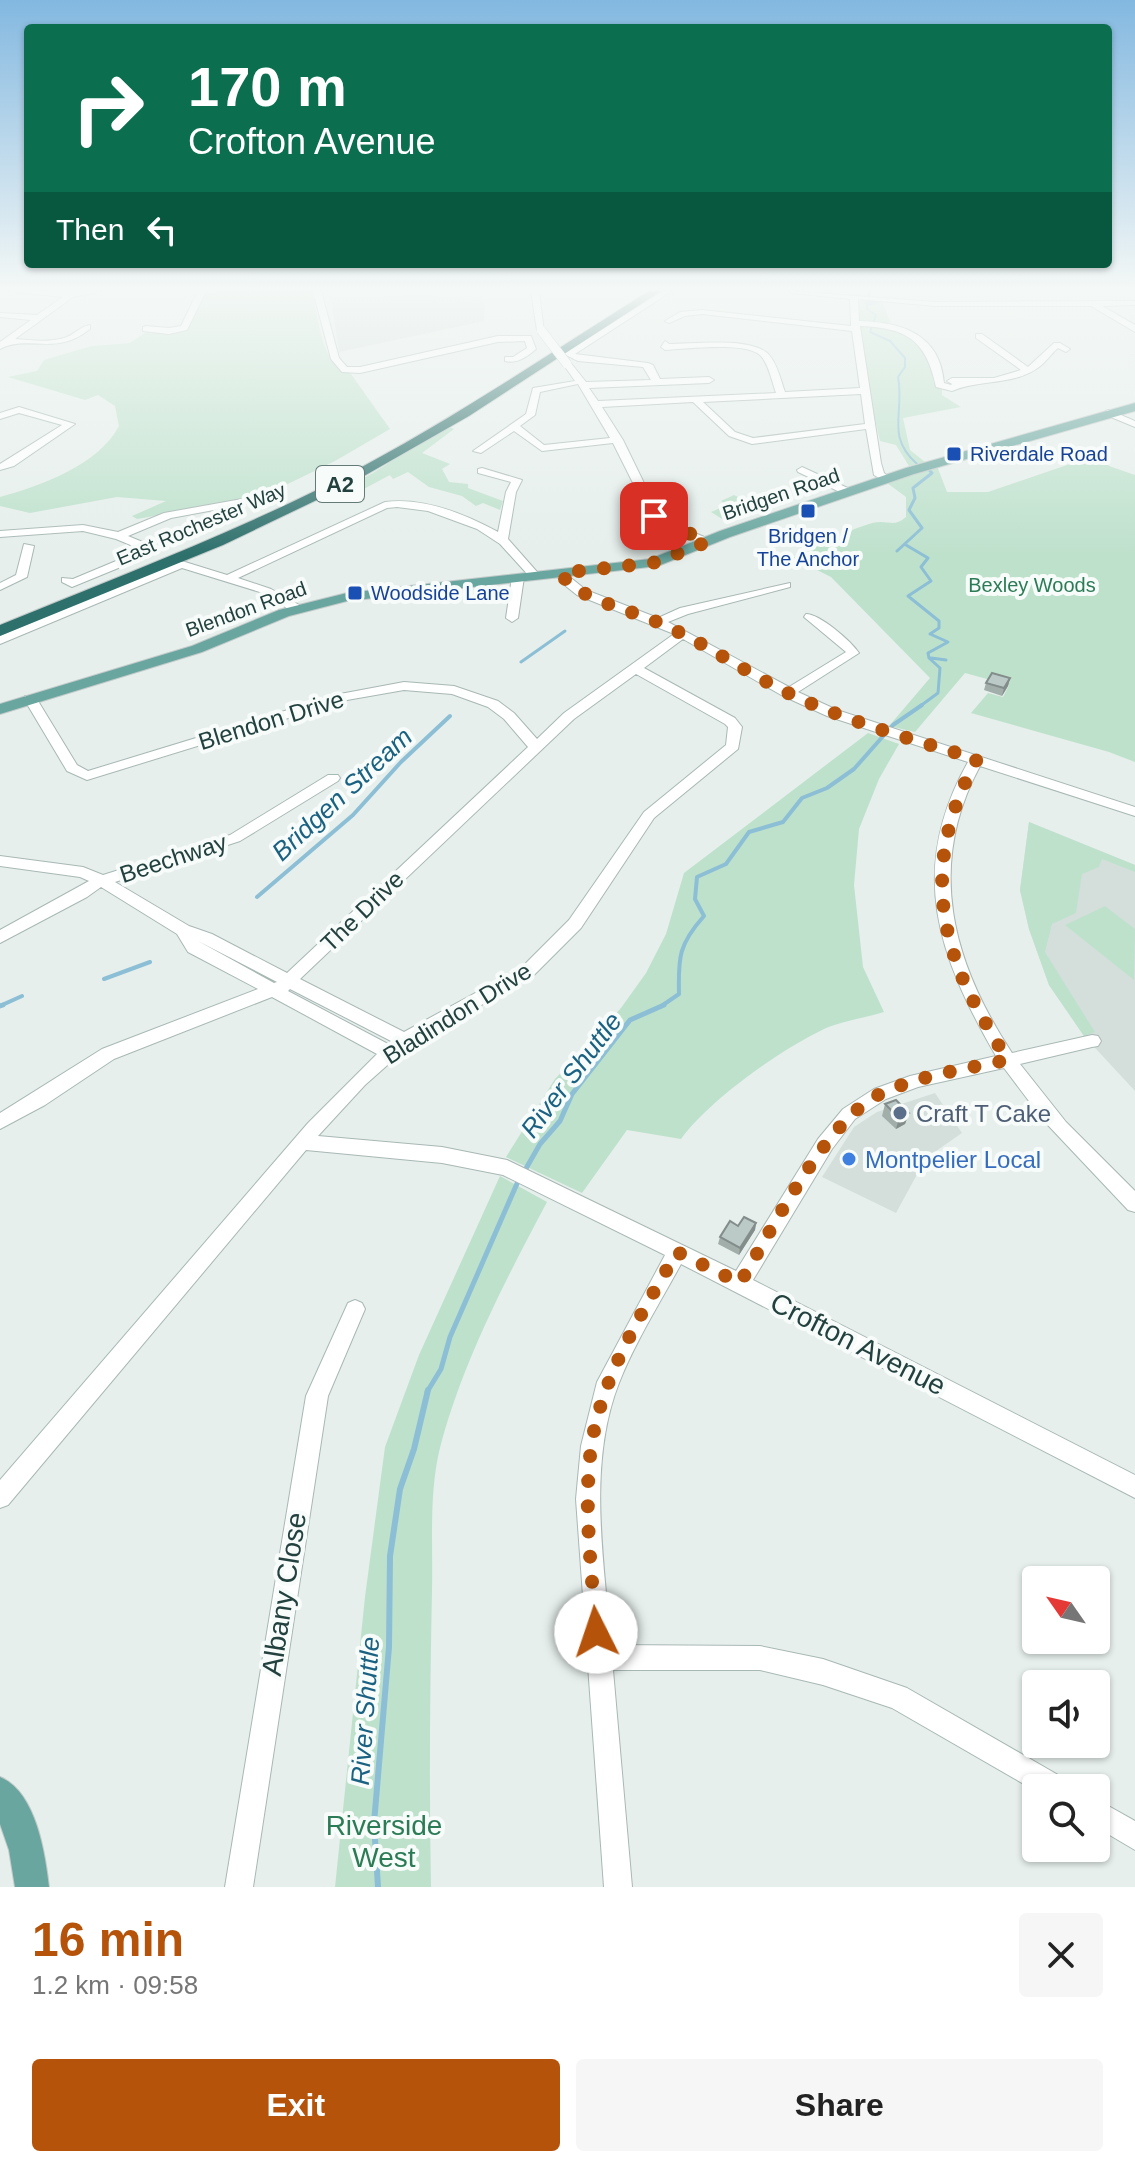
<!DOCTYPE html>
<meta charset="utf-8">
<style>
:root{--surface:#fff;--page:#f6f6f6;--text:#222;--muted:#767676;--accent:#b45309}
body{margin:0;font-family:Helvetica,sans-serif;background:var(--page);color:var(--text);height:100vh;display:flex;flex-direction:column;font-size:30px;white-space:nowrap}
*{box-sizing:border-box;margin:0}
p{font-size:26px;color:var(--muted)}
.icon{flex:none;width:44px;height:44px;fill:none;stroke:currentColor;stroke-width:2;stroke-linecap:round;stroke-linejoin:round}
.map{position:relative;height:1887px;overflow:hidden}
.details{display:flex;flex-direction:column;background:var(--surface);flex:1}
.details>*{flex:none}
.hud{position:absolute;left:24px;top:24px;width:1088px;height:244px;border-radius:8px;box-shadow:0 2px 6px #0004;background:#0b6e4f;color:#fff;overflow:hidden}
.needle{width:52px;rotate:304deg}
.buttons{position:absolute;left:1022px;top:1566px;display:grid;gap:16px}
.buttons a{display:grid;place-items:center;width:88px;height:88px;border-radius:8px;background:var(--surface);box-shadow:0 2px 6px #0004;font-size:40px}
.pin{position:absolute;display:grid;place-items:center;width:68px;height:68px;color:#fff;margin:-34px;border-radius:16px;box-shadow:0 4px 12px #0006}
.me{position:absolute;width:88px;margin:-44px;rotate:356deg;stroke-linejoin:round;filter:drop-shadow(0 0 6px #0008)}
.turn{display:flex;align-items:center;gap:28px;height:168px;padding:0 32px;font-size:36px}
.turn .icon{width:104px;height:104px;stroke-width:2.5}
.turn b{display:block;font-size:56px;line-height:68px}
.then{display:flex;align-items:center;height:76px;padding:0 32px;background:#0003;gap:16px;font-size:30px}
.round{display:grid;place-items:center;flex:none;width:84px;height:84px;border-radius:8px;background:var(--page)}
.summary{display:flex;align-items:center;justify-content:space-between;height:136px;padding:0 32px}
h1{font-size:48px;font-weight:700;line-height:60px;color:var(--accent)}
.primary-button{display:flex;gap:16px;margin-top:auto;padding:16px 32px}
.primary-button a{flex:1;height:92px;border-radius:8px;background:var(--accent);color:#fff;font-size:32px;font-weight:700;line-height:92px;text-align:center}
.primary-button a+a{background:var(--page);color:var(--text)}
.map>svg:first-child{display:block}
</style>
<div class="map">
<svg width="1135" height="1887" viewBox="0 0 1135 1887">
<rect width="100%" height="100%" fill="#e6efec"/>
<path fill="#d4dfdc" d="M 422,295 L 485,300 L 484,321 L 339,352 L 331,298 Z
M 1029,822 L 1135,865 L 1135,1091 L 1084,1036 L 1049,985 L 1029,929 L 1020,890 Z
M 935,1093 L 962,1133 L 926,1158 L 896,1213 L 822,1177 L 854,1127 L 877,1112 Z"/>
<path fill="#bee1cc" d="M 214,291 L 312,291 C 319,318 320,366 351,374 L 390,429 L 335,461 L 261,497 L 137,519 L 132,516 L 166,501 L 117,497 L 30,513 L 0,506 L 0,497 C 40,486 99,465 119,426 L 115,406 L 98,395 L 85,400 L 8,377 L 37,371 L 44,360 L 92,346 L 130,343 L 146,332 L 184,331 L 205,292 Z
M 858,301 L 882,302 L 892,326 L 914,338 L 930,362 L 934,384 L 942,389 L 942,395 L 961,407 L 903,418 L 910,450 L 925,462 L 909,466 L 896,445 L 880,441 C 870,395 856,349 858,301 Z
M 447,426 L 454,429 L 422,453 L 450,464 L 442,469 L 449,482 L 468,484 L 468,488 L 503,501 L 500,510 L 483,503 L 476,506 L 462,496 L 429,487 L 408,472 L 393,479 L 390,475 L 360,491 L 324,499 L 373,473 Z
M 1102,453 L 1109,466 L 1135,475 L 1135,762 L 1109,752 L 971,713 L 988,693 L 1003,697 L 1009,685 L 965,673 L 915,732 L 889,726 L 930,678 L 831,577 L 793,558 L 813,547 L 808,540 L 822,533 L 837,540 L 850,534 L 852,530 C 860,527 872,522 880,522 C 892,522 895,526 906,517 L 906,497 L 887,483 L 937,466 L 947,492 L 988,492 Z
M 734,495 L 763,509 L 727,522 L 711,512 L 727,505 L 721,501 Z
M 868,733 L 899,744 L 879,779 L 859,829 L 854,885 L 863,967 L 884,1012 C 864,1018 842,1021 824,1029 C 780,1050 709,1100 681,1139 L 627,1130 L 582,1193 L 506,1157 L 555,1079 L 621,1008 L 646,973 L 666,934 L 684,873 Z
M 1029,822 L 1135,865 L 1135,872 L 1102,859 L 1099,867 L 1082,874 L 1076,913 L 1052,924 L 1045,952 L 1095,1032 L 1084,1036 L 1049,985 L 1029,929 L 1020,890 Z
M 1105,906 L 1135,929 L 1134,980 L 1065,925 Z
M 500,1176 L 547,1202 C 506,1279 460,1367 439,1452 C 429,1497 433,1544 432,1590 C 430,1689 429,1788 431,1887 L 335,1887 L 365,1597 L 385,1447 L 419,1355 Z"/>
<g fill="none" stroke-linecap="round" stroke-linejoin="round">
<path stroke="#8cbfd5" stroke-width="2" d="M 869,291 L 867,309 L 876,315 L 870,332 L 890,341 L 905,358 L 905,367 L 898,377 C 905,413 885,435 917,464
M 929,470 L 932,473"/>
<path stroke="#8cbfd5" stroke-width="3" d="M 906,545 L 928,558 L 921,567 L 931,581 L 908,596 L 939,621 L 939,628 L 930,634 L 948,642 L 928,653 L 929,658
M 897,551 L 922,528 L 909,510 L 915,498 L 913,488 L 932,473 L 930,471
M 931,658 L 946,660
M 521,662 L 565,631
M 919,707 L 938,693 L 940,668 L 929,658"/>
<path stroke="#8cbfd5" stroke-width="4" d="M 257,897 L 353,815 L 401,762 L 450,716
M 104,979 L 150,962
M 0,1006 L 22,996
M 660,1007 L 679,994 C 678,957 679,944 704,916 L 695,899 L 697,877 L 726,864 L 749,832 L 783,822 L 802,798 L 827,788 L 854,769 L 893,725 L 922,705"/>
<path stroke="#8cbfd5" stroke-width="5" d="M 0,1006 L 3,1005
M 524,1172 L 540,1144 L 560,1121 L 572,1094 L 630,1020 L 664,1005
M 427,1392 L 441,1369 L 450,1337 L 519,1179"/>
<path stroke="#8cbfd5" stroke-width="6" d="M 378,1887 L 374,1823 L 389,1647 L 390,1556 L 400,1489 L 414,1449 L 428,1390"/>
<path fill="#8cbfd5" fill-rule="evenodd" d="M 873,299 L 879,302 L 877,304 L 869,306 L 863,303 Z"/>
<defs>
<path id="minor" d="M 7,291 L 102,291 L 73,297 L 15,339 C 32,340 51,343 67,337 C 76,333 81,326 90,325 L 90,329 C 55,357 30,334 0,349 L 0,342 L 31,320 L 0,317 L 0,313 L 37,315 L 63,297 Z
M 198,291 L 206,291 L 187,330 L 169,334 L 143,331 L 143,327 L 146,326 L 169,328 L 181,326 Z
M 313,291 L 321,291 L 339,358 L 347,367 L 360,367 L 498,336 L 531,336 L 536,349 C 527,357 517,364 505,361 L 505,357 L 513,357 L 527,348 L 525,341 L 498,342 L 360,373 L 342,372 L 331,359 Z
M 531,291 L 539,291 L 544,332 L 537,330 Z
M 663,291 L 672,291 L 575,354 L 648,363 L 653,365 L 660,379 L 709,377 L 714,380 L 709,383 L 589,388 L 598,401 L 776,393 C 772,382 769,365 761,356 C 747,341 686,349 665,350 L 661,347 L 665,341 L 669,344 C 693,344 755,336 770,356 C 778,366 781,381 785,392 L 860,388 L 852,331 L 702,314 L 685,316 L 669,323 L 665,321 L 680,312 L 702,310 L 851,326 L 850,299 L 793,293 L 789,291 L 935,302 L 1135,301 L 1135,305 L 1102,306 L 1135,325 L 1135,332 L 1091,306 L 935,306 L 858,299 L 859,321 C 900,322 940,333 944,383 L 951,385 L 952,384 L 947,381 L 952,378 L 994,378 L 1021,370 L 976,338 L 976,334 L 982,334 L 1028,367 L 1054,343 L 1060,343 L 1070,349 L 1066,352 L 1058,348 C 1051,354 1046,362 1039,367 C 1014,386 979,379 952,391 L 936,387 C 926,339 906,328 860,326 L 881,463 L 884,473 L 891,479 L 886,482 L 874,475 L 866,429 L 752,444 L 729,436 L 693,402 L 602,407 L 623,440 L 643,481 L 650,508 L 670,522 L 711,540 L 713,542 L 707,545 L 663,527 L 642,512 L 634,485 L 613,443 L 542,451 L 514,431 L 481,453 L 473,451 L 526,414 L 533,388 L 575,381 L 563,364 L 564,362 L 570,362 L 586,382 L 651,380 L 643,367 L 578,361 L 564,354 ZM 578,384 L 610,438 L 544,445 L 520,426 L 535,415 L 540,392 ZM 861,394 L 865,424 L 753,438 L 735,432 L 703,402 Z
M 19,407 L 75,424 L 14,466 L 0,470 L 0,464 L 62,425 L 19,413 L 0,419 L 0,413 Z
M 1109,410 L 1135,421 L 1135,427 L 1106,415 L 1106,411 Z
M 802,467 L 852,490 L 853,492 L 844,494 L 798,472 L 797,470 Z
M 482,468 L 522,480 L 516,492 L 508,539 L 538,573 L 538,577 L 530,577 L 500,544 L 477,529 L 428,511 L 397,507 L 387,508 L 238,578 L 271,589 L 301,606 L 301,612 L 293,612 L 263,593 L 182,568 L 0,644 L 0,636 L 177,562 L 185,562 L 227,575 L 385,502 C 424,497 465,514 498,532 L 506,492 L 511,482 L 478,473 L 478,469 Z
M 242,499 L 246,500 L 246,504 L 171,518 L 128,536 L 150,545 L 150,555 L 72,587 L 62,582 L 62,578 L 73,579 L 140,551 L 140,549 L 116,539 L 83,531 L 0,537 L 0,531 L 83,525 L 118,532 L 164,513 Z
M 24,544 L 34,546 L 27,577 L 0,590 L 0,583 L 16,575 Z
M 561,570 L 586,590 L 658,618 L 680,608 L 790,583 L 790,587 L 688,614 L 668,622 L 789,687 L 846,652 L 804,617 L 806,614 C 820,614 851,641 859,653 L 798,692 L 837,710 L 1135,807 L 1135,816 L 980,766 C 926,866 952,962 1012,1053 L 1092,1035 L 1098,1036 L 1101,1041 L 1098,1046 L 1092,1047 L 1020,1064 L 1066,1122 L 1135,1191 L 1135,1212 L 1128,1210 L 1044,1121 L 1004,1068 L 918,1087 L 886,1099 L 855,1119 L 832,1149 L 753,1280 L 1135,1475 L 1135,1498 L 681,1264 C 661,1301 634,1344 619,1383 C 587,1464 604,1561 611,1645 L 760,1646 L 823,1659 L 907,1688 L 1065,1779 L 1069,1788 L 1036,1788 L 1036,1791 L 892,1708 L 823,1685 L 760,1670 L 613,1670 L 632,1887 L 604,1887 L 576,1499 L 581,1446 L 597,1382 L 665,1255 L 503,1175 L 442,1163 L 306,1150 L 8,1505 L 0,1508 L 0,1480 L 308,1123 L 377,1054 L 272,997 L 114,1059 L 45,1105 L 0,1129 L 0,1113 L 102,1049 L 258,989 L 188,952 L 177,934 L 101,887 L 87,897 L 0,943 L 0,930 L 89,881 L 80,877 L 0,866 L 0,856 L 83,867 L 103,875 L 230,835 L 328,775 L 338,775 L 340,778 L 338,781 L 240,841 L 115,882 L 189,926 L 212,934 L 287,973 L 528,747 L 504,719 L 488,707 L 452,694 L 404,690 L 347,700 L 87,780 L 67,771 L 24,699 L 25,696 L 35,696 L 77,765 L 88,771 L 340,694 L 404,682 L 454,686 L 498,701 L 514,713 L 537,739 L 564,713 L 674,634 L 577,595 L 562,583 L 555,573 ZM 683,639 L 783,696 L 827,716 L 968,762 C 907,870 938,956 996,1056 L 910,1076 L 874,1089 L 843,1109 L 818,1139 L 736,1271 L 507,1160 L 442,1147 L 318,1136 L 365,1085 L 410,1045 L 533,976 L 581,928 L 654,818 L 738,749 L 742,727 L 735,718 L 644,668 ZM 636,674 L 725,724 L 728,727 L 726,745 L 644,812 L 569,920 L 521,968 L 404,1032 L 300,979 L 574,719 ZM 198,941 L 200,942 L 277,982 L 274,983 ZM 290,989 L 391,1041 L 388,1044 L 288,991 Z
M 518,574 L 524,577 L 518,618 L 512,622 L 506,618 L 512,577 Z
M 355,1300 L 362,1303 L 365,1309 L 328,1396 L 253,1887 L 225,1887 L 306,1396 L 348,1303 Z
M 1096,1799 L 1135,1821 L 1135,1850 L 1096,1827 Z"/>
<path id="major" d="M 1135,403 L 1135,411 L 914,474 L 730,537 L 658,566 L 347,601 L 289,616 L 202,652 L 0,714 L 0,704 L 192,646 L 279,610 L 347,593 L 650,559 L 720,531 L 906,468 Z
M 0,1777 C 36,1792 45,1853 49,1887 L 15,1887 L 9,1850 L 0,1824 Z"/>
<path id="highway" d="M 649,291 L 661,291 L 469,416 L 350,484 L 223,545 L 0,636 L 0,625 C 114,578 229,535 339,479 C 447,423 547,355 649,291 Z"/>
</defs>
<use href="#minor" stroke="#a8b8b5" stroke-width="2"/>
<use href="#major" stroke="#c1cac9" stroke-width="2"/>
<use href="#highway" stroke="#c1cac9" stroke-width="2"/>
<use href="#minor" fill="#fff" fill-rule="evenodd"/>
<use href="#major" fill="#69a69f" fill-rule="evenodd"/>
<use href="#highway" fill="#2e706c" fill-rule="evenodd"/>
<defs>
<path id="minor-bridge" d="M 541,330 L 567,364"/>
</defs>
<use href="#minor-bridge" stroke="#a8b8b5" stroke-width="10" stroke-linecap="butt"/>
<use href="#minor-bridge" stroke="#fff" stroke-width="9"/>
</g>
<path fill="#a1aeaa" d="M 1010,678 L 1008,686 L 1002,696 L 984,690 L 986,683 Z
M 885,1104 L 909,1113 L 905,1124 L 896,1129 L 882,1116 Z
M 756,1223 L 755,1230 L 739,1255 L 718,1244 L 720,1237 L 738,1226 Z"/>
<path fill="#838d8b" d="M 1010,678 L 1008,686 L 1002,696 L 1004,688 Z
M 909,1113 L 905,1124 L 896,1129 L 899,1118 Z
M 756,1223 L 755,1230 L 739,1255 L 740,1248 Z"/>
<path fill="#bbcac6" stroke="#838d8b" stroke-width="2" d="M 992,673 L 1010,678 L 1004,688 L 986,683 Z
M 896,1100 L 909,1113 L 899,1118 L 885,1104 Z
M 744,1217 L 756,1223 L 740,1248 L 720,1237 L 730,1221 L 738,1226 Z"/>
<linearGradient id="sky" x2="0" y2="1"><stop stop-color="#83b8e0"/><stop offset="0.52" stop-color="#f4f8f6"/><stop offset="1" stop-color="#f4f8f6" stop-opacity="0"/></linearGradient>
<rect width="1135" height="555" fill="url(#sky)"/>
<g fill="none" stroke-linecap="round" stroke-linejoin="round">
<path stroke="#b45309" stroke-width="14" stroke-dasharray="0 25.2" d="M 596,1632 C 592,1571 583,1509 591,1448 C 601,1377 642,1313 677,1252 L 740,1283 C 772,1230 827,1118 882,1093 C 921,1075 966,1069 1007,1060 C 993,1035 977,1010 965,984 C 930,904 936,834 977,759 C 914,740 852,723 792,695 C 746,673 704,642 657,622 C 631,610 574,598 561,573 L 653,563 L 707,542 L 654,516"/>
</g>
<g fill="#1a4fb4" stroke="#f7fbf9" stroke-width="3">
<rect x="946" y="446" width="16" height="16" rx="4"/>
<rect x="800" y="503" width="16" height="16" rx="4"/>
<rect x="347" y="585" width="16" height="16" rx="4"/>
</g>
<circle fill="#5c6f8a" stroke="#f7fbf9" stroke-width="3" cx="900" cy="1113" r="8"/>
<circle fill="#3f7fe0" stroke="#f7fbf9" stroke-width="3" cx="849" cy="1159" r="8"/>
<g text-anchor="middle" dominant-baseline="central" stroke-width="8" stroke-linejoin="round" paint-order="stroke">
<g font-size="20" fill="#164399" stroke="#f7fbf9" text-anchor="start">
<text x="970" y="454">Riverdale Road</text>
<text x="808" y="536" text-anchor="middle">Bridgen /<tspan x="808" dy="23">The Anchor</tspan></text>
<text x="371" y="593">Woodside Lane</text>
</g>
<g font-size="20" fill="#23423f" stroke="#f7fbf9">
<text transform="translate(781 494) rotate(-19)">Bridgen Road</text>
<text transform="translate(201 524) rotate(-23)">East Rochester Way</text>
<text transform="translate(246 609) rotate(-20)">Blendon Road</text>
</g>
<g font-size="20" fill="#2b7b56" stroke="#f7fbf9">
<text x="1032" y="585">Bexley Woods</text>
</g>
<rect fill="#f7fbf9" stroke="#637a77" stroke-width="2" x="316" y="466" width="48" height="36" rx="6"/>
<g font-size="22" font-weight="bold" fill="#23423f">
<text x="340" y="484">A2</text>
</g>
<g font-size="24" fill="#23423f" stroke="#f7fbf9">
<text transform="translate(271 720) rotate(-17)">Blendon Drive</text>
<text transform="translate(173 858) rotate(-18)">Beechway</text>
<text transform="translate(362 911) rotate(-44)">The Drive</text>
<text transform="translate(457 1013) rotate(-32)">Bladindon Drive</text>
</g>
<g font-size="24" fill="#4e5e75" stroke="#f7fbf9" text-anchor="start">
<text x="916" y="1113">Craft T Cake</text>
</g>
<g font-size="24" fill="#366cbe" stroke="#f7fbf9" text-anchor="start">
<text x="865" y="1159">Montpelier Local</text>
</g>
<g font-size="26" font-style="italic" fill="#1a6182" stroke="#f7fbf9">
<text transform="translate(342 794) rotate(-43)">Bridgen Stream</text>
<text transform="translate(571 1075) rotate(-53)">River Shuttle</text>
<text transform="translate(365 1711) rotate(-86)">River Shuttle</text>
</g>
<g font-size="28" fill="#23423f" stroke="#f7fbf9">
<text transform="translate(858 1344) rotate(27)">Crofton Avenue</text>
<text transform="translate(284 1594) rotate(-81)">Albany Close</text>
</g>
<g font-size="28" fill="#2b7b56" stroke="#f7fbf9">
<text x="384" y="1825">Riverside<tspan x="384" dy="32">West</tspan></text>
</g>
</g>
</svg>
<div class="buttons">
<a><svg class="needle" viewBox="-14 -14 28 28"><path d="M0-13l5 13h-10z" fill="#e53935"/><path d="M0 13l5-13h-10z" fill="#767676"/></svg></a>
<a><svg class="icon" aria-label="sound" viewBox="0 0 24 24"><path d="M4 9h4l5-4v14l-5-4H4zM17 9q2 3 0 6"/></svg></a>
<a><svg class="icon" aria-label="search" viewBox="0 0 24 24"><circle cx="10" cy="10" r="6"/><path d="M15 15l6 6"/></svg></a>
</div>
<div class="pin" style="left:654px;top:516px;background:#d93025"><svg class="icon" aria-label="arrive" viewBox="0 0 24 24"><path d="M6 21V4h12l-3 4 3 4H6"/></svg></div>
<svg class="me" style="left:596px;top:1632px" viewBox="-20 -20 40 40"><circle r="19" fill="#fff"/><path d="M0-13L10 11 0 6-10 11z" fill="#b45309"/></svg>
<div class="hud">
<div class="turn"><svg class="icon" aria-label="right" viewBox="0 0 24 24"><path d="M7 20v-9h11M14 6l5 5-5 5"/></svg><div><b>170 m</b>Crofton Avenue</div></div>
<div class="then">Then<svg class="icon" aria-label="left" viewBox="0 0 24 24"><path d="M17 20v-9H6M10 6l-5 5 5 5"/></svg></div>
</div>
</div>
<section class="details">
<div class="summary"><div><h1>16 min</h1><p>1.2 km · 09:58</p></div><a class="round"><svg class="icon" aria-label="close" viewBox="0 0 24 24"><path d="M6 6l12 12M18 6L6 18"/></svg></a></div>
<div class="primary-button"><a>Exit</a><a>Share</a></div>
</section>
